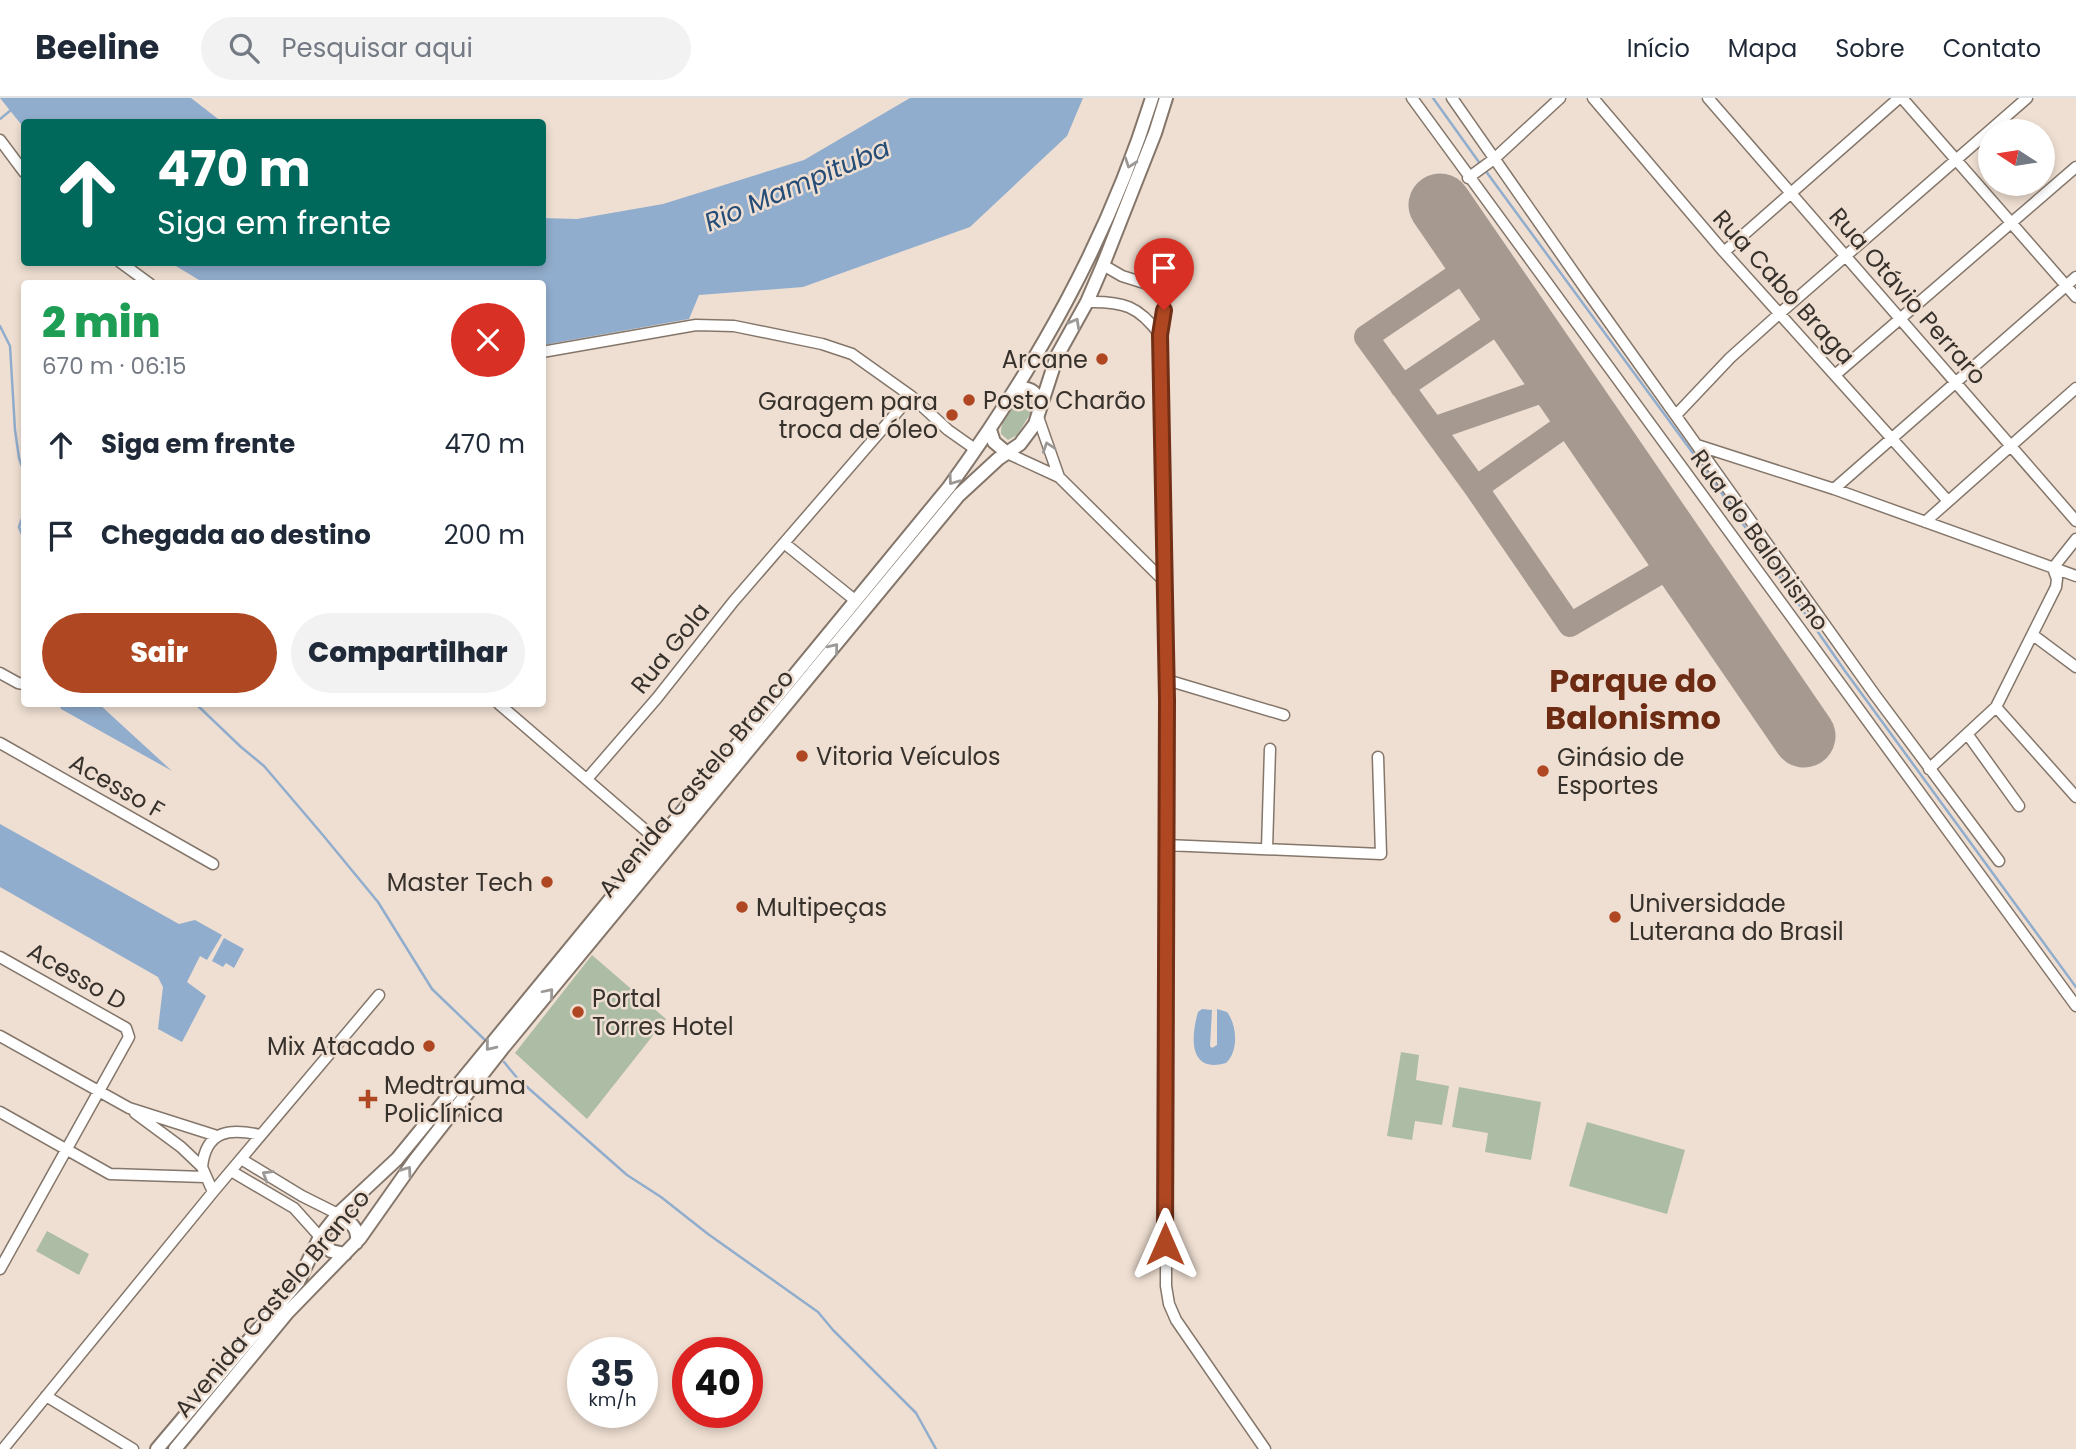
<!DOCTYPE html>
<html lang="pt">
<meta charset="utf-8">
<style>
:root{--surface:#fff;--page:#f2f2f3;--text:#1f2937;--muted:#747a83;--line:#e0e1e3;--accent:#af4822}
body{margin:0;font-family:Poppins,sans-serif;background:var(--page);color:var(--text);height:100vh;display:flex;flex-direction:column;font-size:26px;white-space:nowrap}
*{box-sizing:border-box;margin:0}
p{font-size:23px;color:var(--muted)}
.icon{flex:none;width:38px;height:38px;fill:none;stroke:currentColor;stroke-width:2;stroke-linecap:round;stroke-linejoin:round}
.map{position:relative;flex:1;overflow:hidden}
.drawer{position:absolute;left:21px;top:182px;width:525px;height:427px;display:flex;flex-direction:column;background:var(--surface);border-radius:7px;box-shadow:0 4px 10px #0003}
.drawer>*{flex:none}
.top-card{position:absolute;left:21px;top:21px;width:525px;height:147px;border-radius:7px;box-shadow:0 4px 10px #0003;background:#00695c;color:#fff;overflow:hidden}
.needle{width:46px;rotate:282deg}
.tools{position:absolute;left:1978px;top:21px;display:grid;gap:14px}
.tools a{display:grid;place-items:center;width:77px;height:77px;border-radius:50%;background:var(--surface);box-shadow:0 4px 10px #0003;font-size:35px}
.speed{position:absolute;left:567px;top:1239px;display:flex;gap:14px;font-size:35px;font-weight:700;text-align:center}
.speed>*{display:grid;place-content:center;width:91px;height:91px;border-radius:50%;background:var(--surface);box-shadow:0 4px 10px #0003;line-height:1}
.speed small{font-size:18px;font-weight:400}
.speed .limit{border:10px solid #d22;background:#fff;color:#111}
.pin{position:absolute;display:grid;place-items:center;width:60px;height:60px;color:#fff;margin:-72px -30px;border-radius:50% 50% 50% 0;rotate:-45deg;box-shadow:0 0 7px #0007}
.pin .icon{rotate:45deg}
.me{position:absolute;width:77px;margin:-38px;rotate:0deg;stroke-linejoin:round;filter:drop-shadow(0 0 5px #0008)}
.turn{display:flex;align-items:center;gap:24px;height:147px;padding:0 21px;font-size:32px}
.turn .icon{width:91px;height:91px;stroke-width:2.5}
.turn b{display:block;font-size:49px;line-height:60px}
.round{display:grid;place-items:center;flex:none;width:74px;height:74px;border-radius:37px;background:var(--page)}
.head{display:flex;align-items:center;justify-content:space-between;height:119px;padding:0 21px}
h1{font-size:42px;font-weight:800;line-height:52px;color:#1e9e55}
.primary-button{display:flex;gap:14px;margin-top:auto;padding:14px 21px}
.primary-button a{flex:1;height:80px;border-radius:42px;background:var(--accent);color:#fff;font-size:28px;font-weight:800;line-height:80px;text-align:center}
.primary-button a+a{background:var(--page);color:var(--text)}
ul{padding:0;list-style:none}
li{display:flex;align-items:center;gap:21px;height:91px;padding:0 21px}
li div{flex:1}
li b{display:block;font-size:26px}
li em{font-style:normal}
header{display:flex;align-items:center;gap:42px;box-sizing:border-box;height:98px;padding:0 35px;background:var(--surface);border-bottom:2px solid var(--line)}
header strong{font-size:33px}
nav{display:flex;gap:38px;margin-inline-start:auto;font-size:24px}
.search{width:490px;height:63px;background:var(--page);display:flex;align-items:center;gap:18px;box-sizing:border-box;padding:0 24px;border-radius:38px;color:var(--muted);font-size:26px}
.map>svg:first-child{display:block}
</style>
<header>
<strong>Beeline</strong>
<div class="search"><svg class="icon" aria-label="search" viewBox="0 0 24 24"><circle cx="10" cy="10" r="6"/><path d="M15 15l6 6"/></svg>Pesquisar aqui</div>
<nav><a>Início</a><a>Mapa</a><a>Sobre</a><a>Contato</a></nav>
</header>
<div class="map">
<svg width="2076" height="1351" viewBox="0 0 2076 1351">
<rect width="100%" height="100%" fill="#efdfd2"/>
<path fill="#acbca5" d="M 1024,301 L 1030,305 L 1032,313 L 1017,337 L 1008,342 L 1001,336 C 1000,323 1012,304 1024,301 Z
M 592,857 L 666,921 L 587,1021 L 515,955 Z
M 1401,954 L 1419,957 L 1416,982 L 1449,988 L 1442,1027 L 1415,1023 L 1412,1042 L 1387,1038 Z
M 1459,989 L 1541,1004 L 1531,1062 L 1485,1054 L 1488,1035 L 1452,1029 Z
M 1587,1024 L 1685,1052 L 1667,1116 L 1569,1088 Z
M 47,1133 L 89,1156 L 79,1177 L 36,1153 Z"/>
<path fill="#91adcd" d="M 0,0 L 191,0 L 222,24 L 24,24 L 24,30 Z
M 910,0 L 1083,0 L 1067,38 L 970,129 L 803,189 L 699,197 L 689,221 L 543,247 L 542,186 L 204,185 L 171,165 L 542,164 L 543,120 L 577,121 L 663,106 L 804,62 Z
M 59,606 L 99,606 L 172,673 L 61,611 Z
M 0,726 L 179,826 L 195,822 L 222,837 L 207,862 L 200,858 L 187,884 L 206,898 L 182,944 L 158,931 L 163,889 L 158,879 L 0,789 Z
M 224,840 L 244,851 L 234,870 L 226,865 L 223,869 L 212,863 Z
M 1202,911 L 1212,912 L 1210,948 L 1212,950 L 1217,947 L 1217,911 L 1227,914 C 1237,927 1239,953 1226,965 C 1188,976 1191,938 1198,914 Z"/>
<g fill="none" stroke-linecap="round" stroke-linejoin="round">
<path stroke="#91adcd" stroke-width="2.5" d="M 1433,0 L 1481,67
M 0,21 L 11,12
M 1485,72 L 1709,377 L 1845,573 L 2076,889
M 0,228 L 10,248 L 15,332 L 19,360 L 24,374
M 24,415 L 19,429 L 24,441
M 196,606 L 241,649 L 264,668 L 322,736 L 378,804 L 432,891 L 485,942
M 504,964 L 518,981 L 627,1077 L 661,1099 L 708,1136 L 818,1214 L 833,1232 L 916,1315 L 936,1351"/>
<path stroke="#a59990" stroke-width="24" d="M 1478,163 L 1366,239 L 1476,390 L 1570,527 L 1683,461
M 1402,289 L 1513,214
M 1433,331 L 1562,286
M 1476,390 L 1583,315"/>
<path stroke="#a59990" stroke-width="63" d="M 1440,107 L 1804,638"/>
<defs>
<path id="minor" d="M 1412,0 L 2076,908
M 1452,0 L 1584,189 L 1875,597 L 1999,763
M 1593,0 L 1724,154 L 1947,402
M 1708,0 L 2076,423
M 1902,0 L 2076,199
M 0,42 L 24,74
M 1468,80 L 1494,61 L 1560,0
M 1724,154 L 1899,0
M 120,164 L 150,186
M 1103,167 L 1122,178 L 1157,189 C 1170,201 1163,222 1160,237 L 1167,602 L 1166,1188 L 1169,1206 L 1176,1222 L 1265,1351
M 1087,204 C 1123,203 1139,208 1160,237
M 542,254 L 696,227 L 734,228 L 822,246 L 852,256 L 911,298 L 948,332 L 975,351
M 1835,277 L 2076,69
M 1676,317 L 1730,260 L 1779,216 L 2027,0
M 1038,319 L 1059,379
M 1697,347 L 1834,391 L 2076,478
M 1007,355 L 1059,379 L 1165,484
M 1834,391 L 2076,179
M 1925,424 L 2076,290
M 784,445 L 856,503
M 2053,470 L 2076,441
M 2033,537 L 2076,569
M 0,575 L 18,585 L 24,586
M 1167,582 L 1284,617
M 499,606 L 658,743
M 1996,609 L 2076,699
M 1968,637 L 2019,708
M 0,645 L 213,766
M 1929,671 L 1996,609 L 2056,489 L 2057,481 L 2053,470
M 587,681 L 657,600 L 733,504 L 911,298
M 1166,747 L 1381,756 L 1378,659
M 1267,751 L 1270,651
M 0,859 L 126,930 L 129,939 L 0,1171
M 0,938 L 129,1010 L 217,1038
M 0,1014 L 110,1076 L 205,1079
M 135,1015 L 181,1049 L 202,1069
M 241,1061 L 302,1098 L 338,1116
M 231,1073 L 294,1110 L 320,1139
M 213,1094 L 202,1069 C 206,1032 230,1030 260,1037
M 46,1298 L 133,1351
M 3,1351 L 213,1094 L 379,897"/>
<path id="major" d="M 1015,292 C 1030,287 1040,296 1040,310
M 990,332 L 994,344 L 1007,355
M 338,1116 C 348,1123 361,1130 356,1145
M 320,1139 L 331,1153 L 345,1156
M 157,1351 L 298,1184 L 320,1139 L 338,1116 L 397,1061 L 949,389 C 1036,269 1108,142 1152,0
M 175,1351 L 288,1214 L 360,1140 L 415,1062 L 502,951 L 959,397 L 998,361 L 1020,346 L 1035,326 L 1057,258 L 1087,204 L 1103,167 L 1155,35 L 1166,0"/>
</defs>
<use href="#minor" stroke="#84766a" stroke-width="13"/>
<use href="#major" stroke="#84766a" stroke-width="16"/>
<use href="#minor" stroke="#fff" stroke-width="10"/>
<use href="#major" stroke="#fff" stroke-width="12"/>
</g>
<defs><path id="oneway-chevron" d="M-2-3.5L2.5 0L-2 3.5" fill="none" stroke-width="1.6" stroke-linecap="round" stroke-linejoin="round" transform="scale(1.75)"/></defs>
<g stroke="#9b9896">
<use href="#oneway-chevron" transform="translate(1130 65) rotate(110)"/>
<use href="#oneway-chevron" transform="translate(1075 225) rotate(-61)"/>
<use href="#oneway-chevron" transform="translate(1048 349) rotate(-109)"/>
<use href="#oneway-chevron" transform="translate(953 382) rotate(126)"/>
<use href="#oneway-chevron" transform="translate(834 550) rotate(-51)"/>
<use href="#oneway-chevron" transform="translate(549 895) rotate(-50)"/>
<use href="#oneway-chevron" transform="translate(490 948) rotate(129)"/>
<use href="#oneway-chevron" transform="translate(407 1073) rotate(-55)"/>
<use href="#oneway-chevron" transform="translate(267 1077) rotate(-149)"/>
</g>
<g fill="none" stroke-linecap="round" stroke-linejoin="round">
<defs>
<path id="route" d="M 1164,212 L 1160,237 L 1167,602 L 1165,1146"/>
</defs>
<use href="#route" stroke="#722f16" stroke-width="18"/>
<use href="#route" stroke="#af4822" stroke-width="12"/>
</g>
<g fill="#af4822" stroke="#efdfd2" stroke-width="2.5">
<circle cx="1102" cy="261" r="7"/>
<circle cx="969" cy="302" r="7"/>
<circle cx="952" cy="317" r="7"/>
<circle cx="802" cy="658" r="7"/>
<circle cx="1543" cy="673" r="7"/>
<circle cx="547" cy="784" r="7"/>
<circle cx="742" cy="809" r="7"/>
<circle cx="1615" cy="819" r="7"/>
<circle cx="578" cy="914" r="7"/>
<circle cx="429" cy="948" r="7"/>
<path d="M364.5 990.5h7v7h7v7h-7v7h-7v-7h-7v-7h7z"/>
</g>
<g text-anchor="middle" dominant-baseline="central" stroke-width="5" stroke-linejoin="round" paint-order="stroke">
<g font-size="24" fill="#37312c" stroke="#efdfd2">
<text transform="translate(1784 189) rotate(48)">Rua Cabo Braga</text>
<text transform="translate(1908 198) rotate(49)">Rua Otávio Perraro</text>
<text transform="translate(1760 442) rotate(54)">Rua do Balonismo</text>
<text transform="translate(670 550) rotate(-51)">Rua Gola</text>
<text transform="translate(696 685) rotate(-50)">Avenida Castelo Branco</text>
<text transform="translate(117 688) rotate(30)">Acesso F</text>
<text transform="translate(77 878) rotate(30)">Acesso D</text>
<text transform="translate(272 1205) rotate(-50)">Avenida Castelo Branco</text>
</g>
<g font-size="24" fill="#37312c" stroke="#efdfd2" text-anchor="start">
<text x="1088" y="261" text-anchor="end">Arcane</text>
<text x="983" y="302">Posto Charão</text>
<text x="938" y="303" text-anchor="end">Garagem para<tspan x="938" dy="28">troca de óleo</tspan></text>
<text x="816" y="658">Vitoria Veículos</text>
<text x="1557" y="659">Ginásio de<tspan x="1557" dy="28">Esportes</tspan></text>
<text x="533" y="784" text-anchor="end">Master Tech</text>
<text x="1629" y="805">Universidade<tspan x="1629" dy="28">Luterana do Brasil</tspan></text>
<text x="756" y="809">Multipeças</text>
<text x="592" y="900">Portal<tspan x="592" dy="28">Torres Hotel</tspan></text>
<text x="415" y="948" text-anchor="end">Mix Atacado</text>
<text x="384" y="987">Medtrauma<tspan x="384" dy="28">Policlínica</tspan></text>
</g>
<g font-size="26" font-style="italic" fill="#264d78" stroke="#efdfd2">
<text transform="translate(797 87) rotate(-23)">Rio Mampituba</text>
</g>
<g font-size="32" font-weight="bold" fill="#6c2b12" stroke="#efdfd2">
<text x="1633" y="582">Parque do<tspan x="1633" dy="37">Balonismo</tspan></text>
</g>
</g>
</svg>
<div class="tools">
<a><svg class="needle" viewBox="-14 -14 28 28"><path d="M0-13l5 13h-10z" fill="#e53935"/><path d="M0 13l5-13h-10z" fill="#747a83"/></svg></a>
</div>
<div class="speed"><div>35<small>km/h</small></div><div class="limit">40</div></div>
<div class="pin" style="left:1164px;top:212px;background:#d93025"><svg class="icon" aria-label="arrive" viewBox="0 0 24 24"><path d="M6 21V4h12l-3 4 3 4H6"/></svg></div>
<svg class="me" style="left:1165px;top:1146px" viewBox="-20 -20 40 40"><path d="M0-17L14 15 0 8-14 15z" fill="#af4822" stroke="#fff" stroke-width="4"/></svg>
<div class="top-card">
<div class="turn"><svg class="icon" aria-label="ahead" viewBox="0 0 24 24"><path d="M12 20V5M6 11l6-6 6 6"/></svg><div><b>470 m</b>Siga em frente</div></div>
</div>
<section class="drawer">
<div class="head"><div><h1>2 min</h1><p>670 m · 06:15</p></div><a class="round" style="background:#d93025;color:#fff"><svg class="icon" aria-label="close" viewBox="0 0 24 24"><path d="M6 6l12 12M18 6L6 18"/></svg></a></div>
<ul>
<li><svg class="icon" aria-label="ahead" viewBox="0 0 24 24"><path d="M12 20V5M6 11l6-6 6 6"/></svg><div><b>Siga em frente</b></div><em>470 m</em></li>
<li><svg class="icon" aria-label="arrive" viewBox="0 0 24 24"><path d="M6 21V4h12l-3 4 3 4H6"/></svg><div><b>Chegada ao destino</b></div><em>200 m</em></li>
</ul>
<div class="primary-button"><a>Sair</a><a>Compartilhar</a></div>
</section>
</div>
